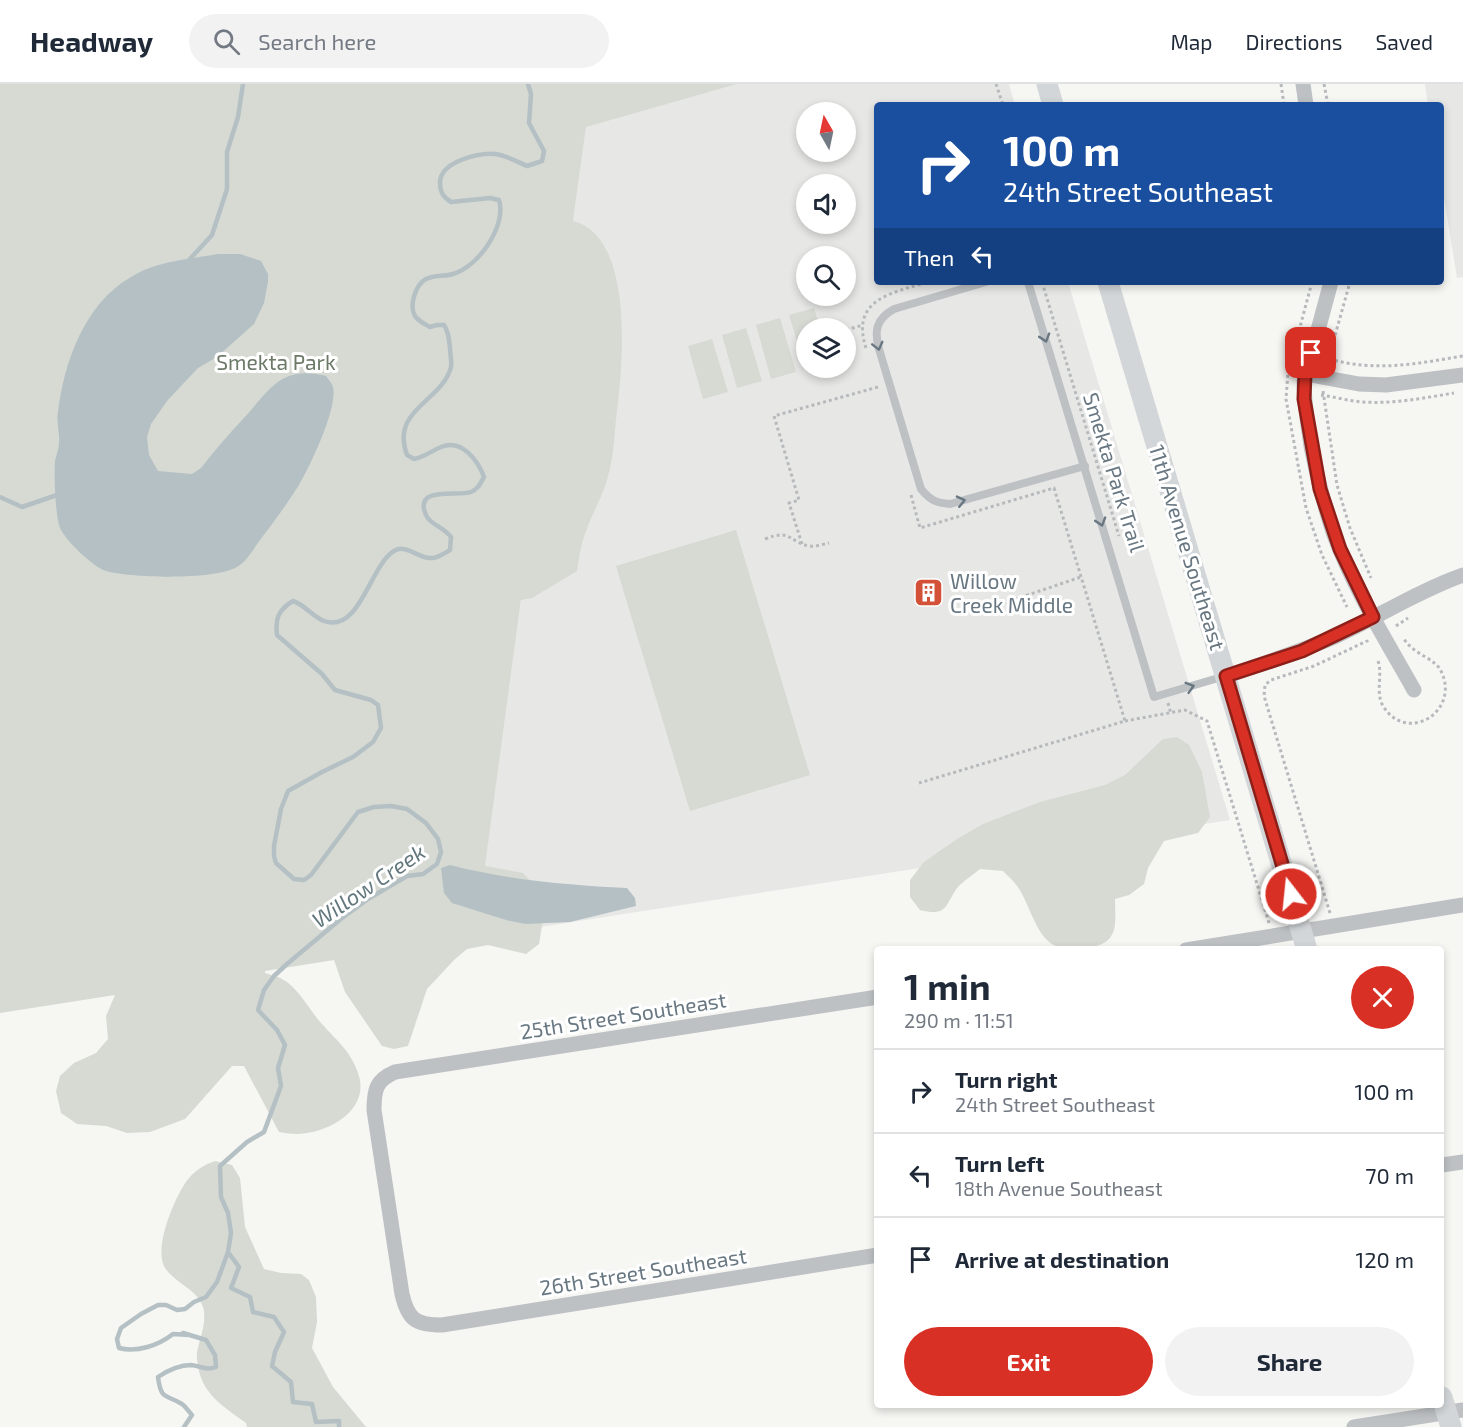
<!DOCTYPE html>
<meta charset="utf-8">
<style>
:root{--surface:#fff;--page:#f2f2f3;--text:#1f2937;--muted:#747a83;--line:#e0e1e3;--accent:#d93025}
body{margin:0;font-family:"Exo 2",sans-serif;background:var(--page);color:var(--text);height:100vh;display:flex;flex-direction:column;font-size:22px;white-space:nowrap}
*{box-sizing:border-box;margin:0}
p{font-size:20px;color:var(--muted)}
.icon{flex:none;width:33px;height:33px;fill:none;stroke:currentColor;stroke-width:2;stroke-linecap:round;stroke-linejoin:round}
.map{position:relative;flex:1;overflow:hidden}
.details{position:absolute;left:874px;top:862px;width:570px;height:462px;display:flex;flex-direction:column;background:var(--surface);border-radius:6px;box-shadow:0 3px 9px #0003}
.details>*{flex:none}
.guide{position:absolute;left:874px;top:18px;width:570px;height:183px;border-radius:6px;box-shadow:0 3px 9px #0003;background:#1a4fa0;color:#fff;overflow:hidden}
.needle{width:39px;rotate:351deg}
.controls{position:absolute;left:796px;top:18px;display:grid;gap:12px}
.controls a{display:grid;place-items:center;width:60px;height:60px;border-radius:50%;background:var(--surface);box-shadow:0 3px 9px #0003;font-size:30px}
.pin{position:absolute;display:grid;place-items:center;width:51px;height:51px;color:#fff;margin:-26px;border-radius:12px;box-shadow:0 3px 9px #0006}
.me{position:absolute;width:66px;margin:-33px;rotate:344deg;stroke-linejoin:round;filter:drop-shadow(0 0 4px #0008)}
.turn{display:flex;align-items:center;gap:21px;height:126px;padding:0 30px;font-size:27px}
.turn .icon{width:78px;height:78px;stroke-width:2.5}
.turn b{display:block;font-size:42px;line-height:51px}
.then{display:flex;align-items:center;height:57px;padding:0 30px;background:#0003;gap:12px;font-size:22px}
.round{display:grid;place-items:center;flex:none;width:63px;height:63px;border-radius:32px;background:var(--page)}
.head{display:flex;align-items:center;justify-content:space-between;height:102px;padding:0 30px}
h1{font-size:36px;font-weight:700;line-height:45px}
.cta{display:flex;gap:12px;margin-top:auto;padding:12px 30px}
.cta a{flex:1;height:69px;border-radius:36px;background:var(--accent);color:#fff;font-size:24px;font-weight:700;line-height:69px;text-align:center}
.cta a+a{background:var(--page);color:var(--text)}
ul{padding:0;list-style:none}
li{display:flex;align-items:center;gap:18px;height:84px;padding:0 30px;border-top:2px solid var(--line)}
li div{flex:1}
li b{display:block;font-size:22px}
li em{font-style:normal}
header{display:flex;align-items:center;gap:36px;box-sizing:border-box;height:84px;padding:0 30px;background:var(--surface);border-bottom:2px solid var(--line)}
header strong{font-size:28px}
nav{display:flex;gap:33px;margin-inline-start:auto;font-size:21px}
.search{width:420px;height:54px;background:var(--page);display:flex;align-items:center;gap:15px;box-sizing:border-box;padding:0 21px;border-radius:33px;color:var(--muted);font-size:22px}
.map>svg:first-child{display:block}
</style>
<header>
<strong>Headway</strong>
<div class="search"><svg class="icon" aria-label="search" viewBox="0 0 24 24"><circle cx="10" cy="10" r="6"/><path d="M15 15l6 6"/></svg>Search here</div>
<nav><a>Map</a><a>Directions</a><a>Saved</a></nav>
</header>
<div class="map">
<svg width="1463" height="1343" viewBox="0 0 1463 1343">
<rect width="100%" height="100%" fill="#f6f6f3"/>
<path fill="#e7e7e6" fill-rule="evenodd" d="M 737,0 L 1009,0 L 1015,21 L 878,21 L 878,198 L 1068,198 L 1230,736 L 475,853 L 586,42 ZM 807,28 L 846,28 L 846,68 L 807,68 ZM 807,100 L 846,100 L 846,140 L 807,140 ZM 807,172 L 846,172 L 846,212 L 807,212 ZM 807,244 L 846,244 L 846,284 L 807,284 Z
M 1425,0 L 1463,0 L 1463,193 L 1457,194 L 1442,102 L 1442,21 L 1428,21 Z"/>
<path fill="#d6dad3" d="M 0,0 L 737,0 L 586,43 L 573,137 C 633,152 623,273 618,319 C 614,345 615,371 607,396 C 602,413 592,430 586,447 C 581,459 579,474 577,487 L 532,514 L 521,516 L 485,782 L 523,789 L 534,801 L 543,835 L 539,860 L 526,870 L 488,861 L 467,865 L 454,876 L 427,905 L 408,962 L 394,965 L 382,962 L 345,908 L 334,876 L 265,887 L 265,889 C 270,891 277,892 282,895 C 299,904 309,926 322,940 C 337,957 352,968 359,992 C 369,1027 328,1049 298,1050 C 292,1050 285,1049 279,1048 L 244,982 L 232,982 L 185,1035 L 150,1048 L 127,1049 L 106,1042 L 77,1040 L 61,1029 L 56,1007 L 60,992 L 74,979 L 96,969 L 108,955 L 106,932 L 115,911 L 0,929 Z
M 814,224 L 820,244 L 807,244 L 808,284 L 805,284 L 789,231 Z
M 780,234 L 796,288 L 771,295 L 756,241 Z
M 746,244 L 762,297 L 737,304 L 722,251 Z
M 712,255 L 728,308 L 703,315 L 688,262 Z
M 736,446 L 810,691 L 690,727 L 616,482 Z
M 1177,653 L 1189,661 L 1202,688 L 1210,733 L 1198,749 L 1164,757 L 1148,784 L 1144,800 L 1129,811 L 1115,815 C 1115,838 1120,857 1093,863 C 1041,874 1040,845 1021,808 C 1017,800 1009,793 1003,787 L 980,785 C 973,791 963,797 957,804 C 945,821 948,833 920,826 L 910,813 L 910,796 L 924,778 L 957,755 L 983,740 L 1040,718 L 1105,701 L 1125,691 L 1163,655 Z
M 215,1077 L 232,1081 L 240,1094 L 245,1143 L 264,1185 L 281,1189 L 301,1190 L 309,1196 L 316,1213 L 317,1238 L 312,1264 L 333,1303 L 366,1343 L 247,1343 L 246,1339 C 224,1323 202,1310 198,1282 C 197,1275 196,1270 198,1264 C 201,1251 207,1236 203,1223 C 198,1206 175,1199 165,1184 C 153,1165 174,1115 186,1098 C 193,1088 203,1081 215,1077 Z"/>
<path fill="#b4c0c4" d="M 218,170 L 240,170 L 261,177 L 268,190 L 268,198 L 264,219 L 254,240 L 217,273 L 198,284 L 167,317 L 151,340 L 147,353 L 149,371 L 158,387 L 192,390 L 201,384 C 214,367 228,351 243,335 C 270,306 280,281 326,292 C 328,295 332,299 333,303 C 338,324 310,382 299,401 C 287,420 274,438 260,456 C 254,464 248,475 240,481 C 220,497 131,494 106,487 C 93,483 66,457 60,444 C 55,430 54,392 55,377 C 56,371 59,365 59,359 C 60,349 56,338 58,328 C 64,278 85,219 131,193 C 157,177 190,175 218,170 Z
M 450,781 C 508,796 567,801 627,804 L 635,814 L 636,822 L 570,838 L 526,840 L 506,836 L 452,819 L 444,809 L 441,784 Z"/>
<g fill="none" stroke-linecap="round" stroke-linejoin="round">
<path stroke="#b4c0c4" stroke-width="4.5" d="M 190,175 L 212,151 L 227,105 L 227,68 L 238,33 L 243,0
M 0,413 L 22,423 L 57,411
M 228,1168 L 239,1183 L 231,1204 L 250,1213 L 253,1228 L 274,1233 L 284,1248 L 275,1268 L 272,1282 L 291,1298 L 293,1318 L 312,1320 L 316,1338 L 339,1337 L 339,1343
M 184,1343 L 192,1331 C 189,1328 186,1323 182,1320 C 166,1310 161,1317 158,1293 C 167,1287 179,1281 191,1281 C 201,1282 206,1287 216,1283 L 215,1271 L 206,1256 L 183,1249 L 190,1251 L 173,1250 C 159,1261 137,1269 119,1264 L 117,1255 L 121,1244 L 141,1230 L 158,1221 L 166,1221 L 177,1226 L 185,1225 L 194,1218 L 206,1213 L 217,1198 L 228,1168 L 231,1149 L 228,1129 L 221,1113 L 220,1082 L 247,1058 L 264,1048 L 281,1002 L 278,984 L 285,961 L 277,946 L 258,926 L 264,906 L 274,892 L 287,880 L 342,834 L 368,815 L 407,792 L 423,790 L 437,780 L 441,768 L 438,755 L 426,739 L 407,725 L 391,722 L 374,723 L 358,728 L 311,791 L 304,796 L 294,795 L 276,779 L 274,772 L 274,762 L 281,725 L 288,707 L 322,688 L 353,673 L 373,658 L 381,644 L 378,621 L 371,616 L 335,606 L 322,590 L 277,551 C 275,535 278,526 293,517 C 305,521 312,532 324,537 C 360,550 370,481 394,467 C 407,459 419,476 433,474 C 439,473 445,469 450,466 L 451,453 C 443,442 430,441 426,431 C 413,401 458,413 471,408 C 478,405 480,400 484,393 C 478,377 462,354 441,363 C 431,367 425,373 414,375 L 407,371 C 390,325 442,318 451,283 C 452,277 450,270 450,264 C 449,256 449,248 444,241 L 437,241 L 430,243 C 425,240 418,237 415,232 C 409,222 415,201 426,195 C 435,190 444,193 453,190 C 478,183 507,142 499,116 L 490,114 L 451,118 C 443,113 440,108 440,98 C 441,77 479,69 495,70 C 506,71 517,78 527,82 L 542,77 L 544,67 L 529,39 L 531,10 L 528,0"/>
<path stroke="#b7babc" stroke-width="3" stroke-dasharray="3 3" stroke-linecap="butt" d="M 996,0 L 1003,21
M 1281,0 L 1284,21
M 1324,0 L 1328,21
M 1042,198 L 1119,452
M 1312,198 L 1288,288 L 1286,315 L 1306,424 L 1322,471 L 1347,523
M 846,246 L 863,241
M 866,264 C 850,215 892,209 928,198
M 1329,275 C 1377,288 1415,280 1463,272
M 1327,280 L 1350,198
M 1323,307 L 1337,401 L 1350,444 L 1371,494
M 1321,311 C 1335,313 1349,317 1363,318 C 1394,320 1424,314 1454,309
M 911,411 L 920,444 L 1054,404 L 1125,637 L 919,699
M 765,455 C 792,444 789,459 810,462 C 816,463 823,460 829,459
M 802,460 L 789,419 L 799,416 L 774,332 L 878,303
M 992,523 L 1081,493
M 1396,542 L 1408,534
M 1378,577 C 1383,591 1375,608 1383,622 C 1407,661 1461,627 1441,587 C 1435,574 1414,571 1404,555
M 1168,619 L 1171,630
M 1125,637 L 1185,626 L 1207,637 L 1269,839
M 1330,829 L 1264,612 L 1265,601 L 1271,596 L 1314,582 L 1367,557 L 1369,560"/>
<path stroke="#bdc1c4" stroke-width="8" d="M 986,198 L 894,225 C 876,235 874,247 879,265 L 921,405 C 930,416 936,419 950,420 L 1085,382
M 1028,198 L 1154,613 L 1225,592"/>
<path stroke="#bdc1c4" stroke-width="15" d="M 1303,0 L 1306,21
M 1331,198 L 1304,298 C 1304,320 1308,340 1311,362 C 1317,392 1324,422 1334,451 C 1354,505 1386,556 1414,606
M 1305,290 L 1359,300 L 1386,301 L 1463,291
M 1226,592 C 1263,580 1299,568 1334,553 C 1378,533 1418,507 1463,491
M 1186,866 L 1463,821
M 878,913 L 395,988 C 376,996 374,1006 374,1026 L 402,1210 C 408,1236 416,1241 442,1241 L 878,1171
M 1442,1081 L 1463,1078
M 1354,1343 L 1463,1326"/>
<path stroke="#d2d6d9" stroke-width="21" d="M 1047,0 L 1053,21
M 1108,198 L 1307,866
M 1442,1313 L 1451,1343"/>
</g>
<defs><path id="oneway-chevron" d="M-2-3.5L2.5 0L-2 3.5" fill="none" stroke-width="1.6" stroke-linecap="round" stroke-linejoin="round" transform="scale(1.5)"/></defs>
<g stroke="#687781">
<use href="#oneway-chevron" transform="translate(1045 254) rotate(73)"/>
<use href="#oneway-chevron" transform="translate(878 262) rotate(76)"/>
<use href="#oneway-chevron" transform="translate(961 417) rotate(-13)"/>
<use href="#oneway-chevron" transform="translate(1101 438) rotate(73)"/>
<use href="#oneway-chevron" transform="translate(1190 603) rotate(-16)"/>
</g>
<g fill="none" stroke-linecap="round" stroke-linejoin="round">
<defs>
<path id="route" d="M 1291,810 L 1226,592 L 1302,567 L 1373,533 L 1340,465 L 1320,405 L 1304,315 L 1305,290 L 1311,269"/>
</defs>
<use href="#route" stroke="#8d1f18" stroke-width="15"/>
<use href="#route" stroke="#d93025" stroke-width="10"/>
</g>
<defs>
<symbol id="building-square" viewBox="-11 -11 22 22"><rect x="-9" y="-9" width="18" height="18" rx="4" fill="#d25137" stroke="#fff"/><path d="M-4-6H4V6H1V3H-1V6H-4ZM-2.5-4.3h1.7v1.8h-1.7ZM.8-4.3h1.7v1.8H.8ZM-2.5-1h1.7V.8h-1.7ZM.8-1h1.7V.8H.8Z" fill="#fff"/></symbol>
</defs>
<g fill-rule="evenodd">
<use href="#building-square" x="912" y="492" width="33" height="33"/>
</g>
<g text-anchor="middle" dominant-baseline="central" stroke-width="6" stroke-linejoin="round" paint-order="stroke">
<g font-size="21" fill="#6b7966" stroke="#fff">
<text x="276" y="277">Smekta Park</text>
</g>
<g font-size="21" fill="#687781" stroke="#fff">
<text transform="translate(1115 388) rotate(73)">Smekta Park Trail</text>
<text transform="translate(1188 463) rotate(73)">11th Avenue Southeast</text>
<text transform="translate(623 931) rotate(-9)">25th Street Southeast</text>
<text transform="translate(643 1187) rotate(-9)">26th Street Southeast</text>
</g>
<g font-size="21" fill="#687781" stroke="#fff" text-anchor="start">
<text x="950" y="496">Willow<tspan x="950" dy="24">Creek Middle</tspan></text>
</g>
<g font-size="22" font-style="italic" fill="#63787e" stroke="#fff">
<text transform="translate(368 801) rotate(-34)">Willow Creek</text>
</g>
</g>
</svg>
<div class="controls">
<a><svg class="needle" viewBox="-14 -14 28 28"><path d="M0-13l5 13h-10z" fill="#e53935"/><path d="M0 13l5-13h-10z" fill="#747a83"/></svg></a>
<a><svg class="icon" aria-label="sound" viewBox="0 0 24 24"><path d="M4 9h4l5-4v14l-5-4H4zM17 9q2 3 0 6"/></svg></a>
<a><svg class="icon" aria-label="search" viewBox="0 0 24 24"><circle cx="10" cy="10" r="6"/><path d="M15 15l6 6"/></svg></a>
<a><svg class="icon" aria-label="layers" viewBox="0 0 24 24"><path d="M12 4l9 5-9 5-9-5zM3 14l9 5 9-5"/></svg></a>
</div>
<div class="pin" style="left:1311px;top:269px;background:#d93025"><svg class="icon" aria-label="arrive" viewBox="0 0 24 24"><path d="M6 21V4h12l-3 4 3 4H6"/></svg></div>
<svg class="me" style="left:1291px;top:810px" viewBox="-20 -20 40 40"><circle r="17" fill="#d93025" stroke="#fff" stroke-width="3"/><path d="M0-11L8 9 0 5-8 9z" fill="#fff"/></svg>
<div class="guide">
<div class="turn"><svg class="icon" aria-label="right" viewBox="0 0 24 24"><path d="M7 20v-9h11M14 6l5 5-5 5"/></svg><div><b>100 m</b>24th Street Southeast</div></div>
<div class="then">Then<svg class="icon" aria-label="left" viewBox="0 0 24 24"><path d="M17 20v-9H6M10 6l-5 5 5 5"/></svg></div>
</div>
<section class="details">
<div class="head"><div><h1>1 min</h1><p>290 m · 11:51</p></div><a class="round" style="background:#d93025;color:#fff"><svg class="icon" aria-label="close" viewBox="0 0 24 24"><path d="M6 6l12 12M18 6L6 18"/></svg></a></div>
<ul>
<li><svg class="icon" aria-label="right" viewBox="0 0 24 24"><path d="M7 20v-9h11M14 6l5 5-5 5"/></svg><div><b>Turn right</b><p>24th Street Southeast</p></div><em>100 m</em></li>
<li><svg class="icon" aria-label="left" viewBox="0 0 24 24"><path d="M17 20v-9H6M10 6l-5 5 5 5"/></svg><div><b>Turn left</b><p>18th Avenue Southeast</p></div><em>70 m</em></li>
<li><svg class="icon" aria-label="arrive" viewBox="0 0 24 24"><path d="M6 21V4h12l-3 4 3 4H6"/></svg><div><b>Arrive at destination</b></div><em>120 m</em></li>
</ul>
<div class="cta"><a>Exit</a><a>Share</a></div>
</section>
</div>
